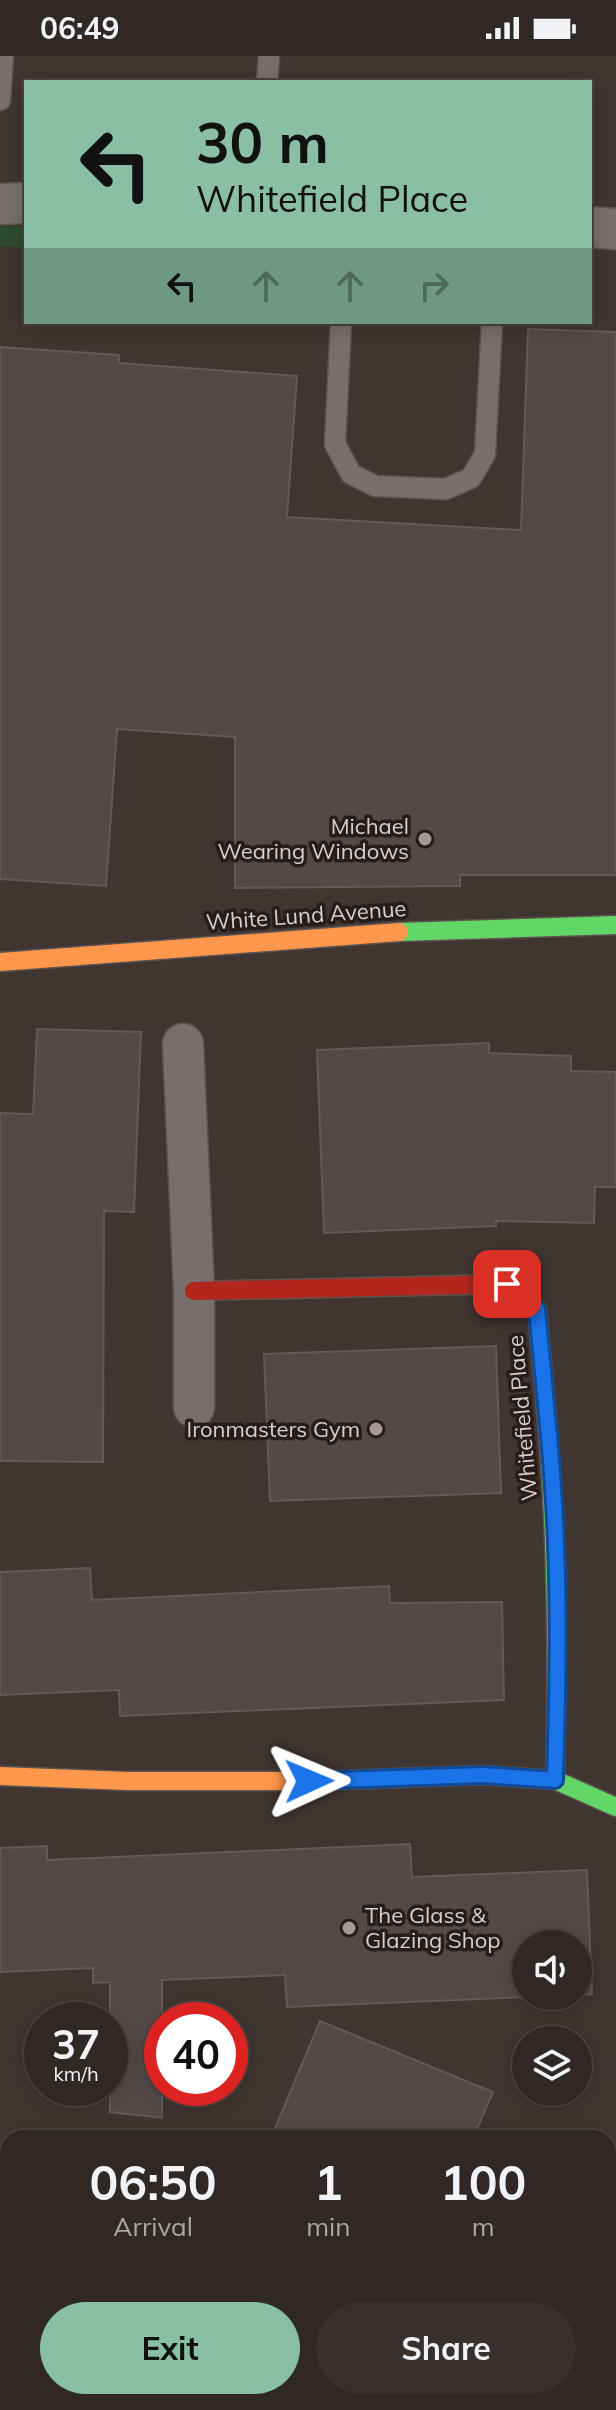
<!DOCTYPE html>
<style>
:root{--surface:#302824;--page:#38302c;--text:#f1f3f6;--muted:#a8a6a6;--line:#4b4441;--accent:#8abfa5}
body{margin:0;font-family:Mulish,sans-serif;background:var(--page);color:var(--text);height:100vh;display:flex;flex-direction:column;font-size:30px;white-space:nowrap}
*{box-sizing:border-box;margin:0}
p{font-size:26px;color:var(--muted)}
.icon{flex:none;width:44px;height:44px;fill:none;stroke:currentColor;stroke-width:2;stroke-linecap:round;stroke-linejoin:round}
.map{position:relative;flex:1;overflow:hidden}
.panel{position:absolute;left:0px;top:2074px;width:616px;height:280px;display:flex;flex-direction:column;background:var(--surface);border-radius:24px 24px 0 0;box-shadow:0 4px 20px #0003,0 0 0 2px var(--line)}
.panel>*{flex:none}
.guide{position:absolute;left:24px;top:24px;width:568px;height:244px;border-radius:0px;box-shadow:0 4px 20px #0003,0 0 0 2px var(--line);background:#8abfa5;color:#111;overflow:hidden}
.tools{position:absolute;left:512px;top:1874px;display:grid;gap:16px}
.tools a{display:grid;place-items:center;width:80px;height:80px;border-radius:50%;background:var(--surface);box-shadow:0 4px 20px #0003,0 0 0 2px var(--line);font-size:40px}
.speed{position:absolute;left:24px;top:1946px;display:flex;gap:16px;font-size:40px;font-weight:700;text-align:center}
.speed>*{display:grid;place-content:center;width:104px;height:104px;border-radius:50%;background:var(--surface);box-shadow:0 4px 20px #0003,0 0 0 2px var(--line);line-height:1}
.speed small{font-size:20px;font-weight:400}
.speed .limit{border:12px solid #d22;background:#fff;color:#111}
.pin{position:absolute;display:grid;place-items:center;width:68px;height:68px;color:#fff;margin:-34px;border-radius:16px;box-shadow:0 4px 12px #0006}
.me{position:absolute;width:88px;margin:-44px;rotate:89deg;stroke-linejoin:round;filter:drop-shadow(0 0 6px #0008)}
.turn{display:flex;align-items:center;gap:28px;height:168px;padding:0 40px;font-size:36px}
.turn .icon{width:104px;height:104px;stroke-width:2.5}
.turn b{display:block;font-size:56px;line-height:68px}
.lanes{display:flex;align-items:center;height:76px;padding:0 40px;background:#0003;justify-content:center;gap:40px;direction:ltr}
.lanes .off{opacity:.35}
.eta{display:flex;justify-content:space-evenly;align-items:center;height:136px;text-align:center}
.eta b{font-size:48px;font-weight:700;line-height:56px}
.cta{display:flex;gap:16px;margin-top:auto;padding:16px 40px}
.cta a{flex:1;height:92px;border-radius:48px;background:var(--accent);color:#111;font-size:32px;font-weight:700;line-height:92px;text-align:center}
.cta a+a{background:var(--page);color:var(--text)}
.status{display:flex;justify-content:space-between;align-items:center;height:56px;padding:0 40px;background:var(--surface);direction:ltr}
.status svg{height:22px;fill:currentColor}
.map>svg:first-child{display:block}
</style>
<div class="status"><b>06:49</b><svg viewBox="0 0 49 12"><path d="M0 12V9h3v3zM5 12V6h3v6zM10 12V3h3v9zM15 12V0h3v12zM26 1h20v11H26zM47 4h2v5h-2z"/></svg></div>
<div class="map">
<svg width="616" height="2354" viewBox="0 0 616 2354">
<rect width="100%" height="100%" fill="#403530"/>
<path fill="#2e4b2f" d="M 15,169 L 26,172 L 26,192 L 0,190 L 0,170 Z"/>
<path fill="#534949" stroke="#635958" stroke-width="2" d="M 528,273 L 616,276 L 616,819 L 460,819 L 460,830 L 235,832 L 235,681 L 117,673 L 106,830 L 0,823 L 0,291 L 119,299 L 119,307 L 297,320 L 287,461 L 521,474 Z
M 37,973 L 141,976 L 134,1156 L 104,1155 L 103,1406 L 0,1405 L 0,1057 L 33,1058 Z
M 489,987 L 489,997 L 571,1000 L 571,1015 L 616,1016 L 616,1131 L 595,1131 L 594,1167 L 496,1165 L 496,1170 L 324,1177 L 317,994 Z
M 496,1290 L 501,1437 L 270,1445 L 264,1298 Z
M 90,1512 L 92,1544 L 389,1530 L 390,1547 L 502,1546 L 504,1644 L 120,1660 L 119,1634 L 0,1639 L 0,1516 Z
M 410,1788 L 412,1821 L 587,1814 L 592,1938 L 578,1939 L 578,1888 L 526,1888 L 526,1940 L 553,1940 L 287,1951 L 285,1919 L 162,1924 L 162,2062 L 110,2056 L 110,1926 L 93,1927 L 93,1912 L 0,1916 L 0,1792 L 47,1790 L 47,1804 Z
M 320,1965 L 493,2036 L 473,2082 L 271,2082 Z"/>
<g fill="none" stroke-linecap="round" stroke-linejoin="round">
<defs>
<path id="lane" d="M 267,26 L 269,0
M 0,44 L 3,0
M 341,266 L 335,388 L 351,418 L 375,430 L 446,433 L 471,422 L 485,398 L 492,266
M 0,2141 L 8,2143
M 0,2340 L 8,2341
M 53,2346 L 119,2354"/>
<path id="street" d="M 0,148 L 26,147
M 590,171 L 616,173
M 183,988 L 194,1235 L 194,1351"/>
<path id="fast" d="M 399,876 L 616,869
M 546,1353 C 557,1477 558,1600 555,1724
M 316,1725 L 483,1719 L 555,1724 L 616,1751
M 608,2141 L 616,2126
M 497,2354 L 501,2346"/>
<path id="slow" d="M 0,906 L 399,876
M 0,1720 L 127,1725 L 316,1725"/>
<path id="jam" d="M 194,1235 L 507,1228 L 537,1253 L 546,1353"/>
</defs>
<use href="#lane" stroke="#5d534f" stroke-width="23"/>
<use href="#street" stroke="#5d534f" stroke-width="43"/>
<use href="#fast" stroke="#5d534f" stroke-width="21"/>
<use href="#slow" stroke="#5d534f" stroke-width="21"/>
<use href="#jam" stroke="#5d534f" stroke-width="21"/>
<use href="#lane" stroke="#776f6b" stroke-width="20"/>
<use href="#street" stroke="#776f6b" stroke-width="40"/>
<use href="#fast" stroke="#63d668" stroke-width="18"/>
<use href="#slow" stroke="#ff974d" stroke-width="18"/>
<use href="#jam" stroke="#b3261e" stroke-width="18"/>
</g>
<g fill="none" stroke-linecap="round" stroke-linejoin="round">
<defs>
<path id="route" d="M 309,1725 L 483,1719 L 555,1724 C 558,1622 560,1519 552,1418 C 548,1363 542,1308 537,1253 L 507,1228"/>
</defs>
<use href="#route" stroke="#114b97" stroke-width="20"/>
<use href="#route" stroke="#1a73e8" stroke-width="14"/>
</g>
<g fill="#a59893" stroke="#261c19" stroke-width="3">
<circle cx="425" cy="783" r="8"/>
<circle cx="376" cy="1373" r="8"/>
<circle cx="349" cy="1872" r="8"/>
</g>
<g text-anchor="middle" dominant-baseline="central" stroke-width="7" stroke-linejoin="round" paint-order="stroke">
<g font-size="22" fill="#dbcec9" stroke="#261c19" text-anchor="end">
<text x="409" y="770">Michael<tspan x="409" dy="25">Wearing Windows</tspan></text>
<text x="360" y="1373">Ironmasters Gym</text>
<text x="365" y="1859" text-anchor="start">The Glass &amp;<tspan x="365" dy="25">Glazing Shop</tspan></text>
</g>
<g font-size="22" fill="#dbcec9" stroke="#261c19">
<text transform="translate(306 859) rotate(-4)">White Lund Avenue</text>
<text transform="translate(522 1362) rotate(-95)">Whitefield Place</text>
</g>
</g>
</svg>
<div class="tools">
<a><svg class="icon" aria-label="sound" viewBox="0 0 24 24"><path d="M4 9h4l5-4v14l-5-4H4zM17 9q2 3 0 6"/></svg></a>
<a><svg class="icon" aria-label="layers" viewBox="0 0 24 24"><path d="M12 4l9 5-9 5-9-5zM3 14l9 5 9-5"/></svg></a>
</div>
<div class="speed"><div>37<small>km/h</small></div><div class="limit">40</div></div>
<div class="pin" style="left:507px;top:1228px;background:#d93025"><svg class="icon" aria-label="arrive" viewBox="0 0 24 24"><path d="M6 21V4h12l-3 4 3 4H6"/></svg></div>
<svg class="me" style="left:309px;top:1725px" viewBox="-20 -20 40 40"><path d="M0-17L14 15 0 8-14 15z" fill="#1a73e8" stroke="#fff" stroke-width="4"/></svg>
<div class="guide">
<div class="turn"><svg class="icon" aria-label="left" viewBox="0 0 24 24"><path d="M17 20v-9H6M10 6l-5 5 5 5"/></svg><div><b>30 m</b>Whitefield Place</div></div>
<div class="lanes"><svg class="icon" aria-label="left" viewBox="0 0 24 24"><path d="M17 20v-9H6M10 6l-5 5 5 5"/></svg><svg class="icon off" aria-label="ahead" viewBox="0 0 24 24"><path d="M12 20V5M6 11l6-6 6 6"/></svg><svg class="icon off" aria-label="ahead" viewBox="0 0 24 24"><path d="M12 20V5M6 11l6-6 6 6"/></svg><svg class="icon off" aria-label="right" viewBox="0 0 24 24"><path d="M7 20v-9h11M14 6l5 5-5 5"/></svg></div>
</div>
<section class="panel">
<div class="eta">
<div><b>06:50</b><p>Arrival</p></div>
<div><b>1</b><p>min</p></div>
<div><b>100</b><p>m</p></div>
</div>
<div class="cta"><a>Exit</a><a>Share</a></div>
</section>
</div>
